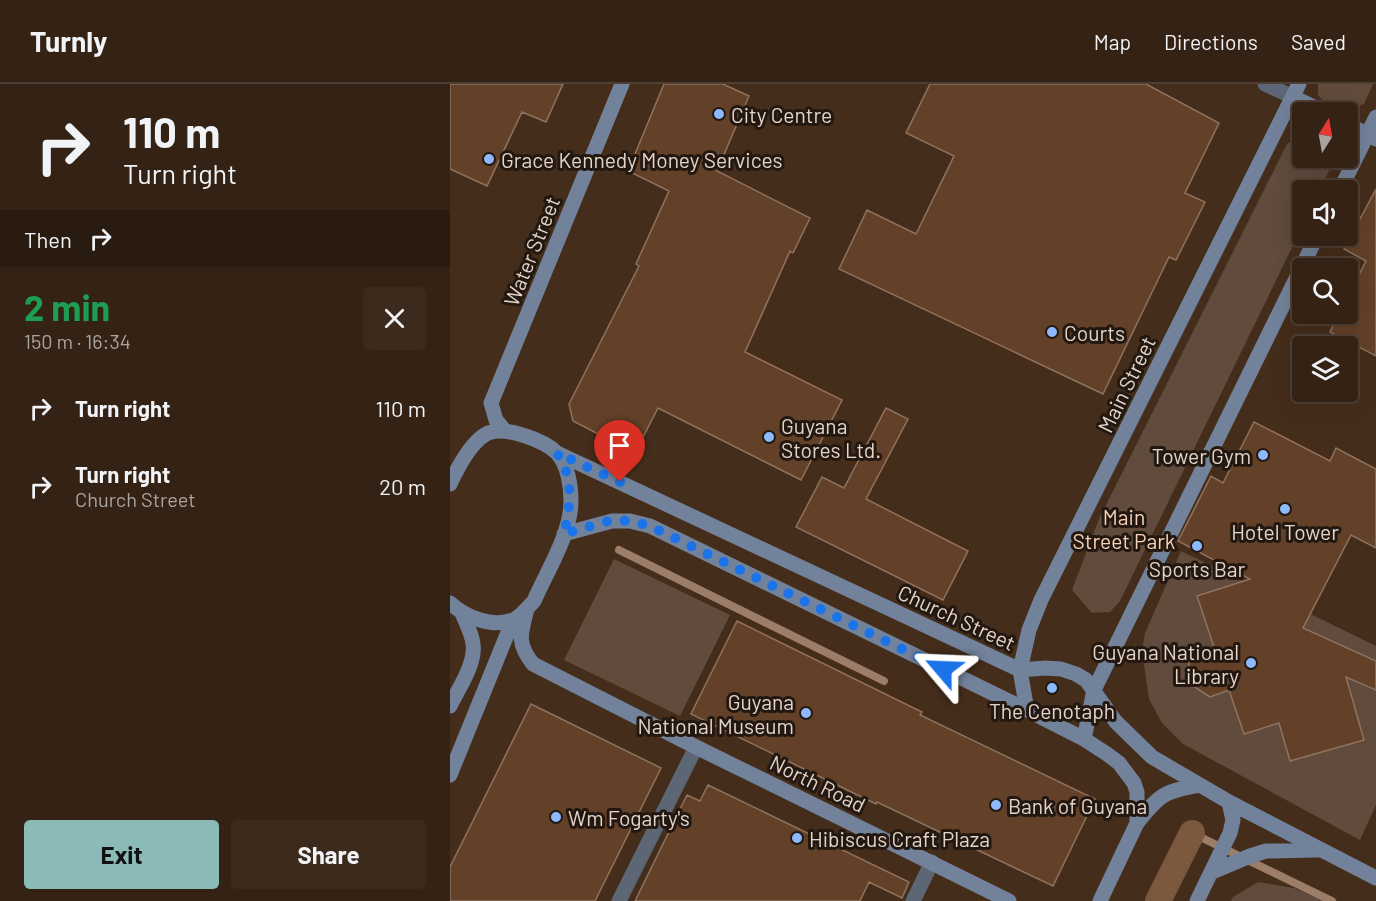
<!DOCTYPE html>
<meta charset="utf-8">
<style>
:root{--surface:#342214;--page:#3c2a1d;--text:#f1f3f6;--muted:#a9a4a0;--line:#4e3f34;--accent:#8bbbb9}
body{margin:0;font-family:Barlow,sans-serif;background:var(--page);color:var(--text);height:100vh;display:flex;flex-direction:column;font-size:22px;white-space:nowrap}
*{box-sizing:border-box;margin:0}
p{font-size:20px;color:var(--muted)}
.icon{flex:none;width:33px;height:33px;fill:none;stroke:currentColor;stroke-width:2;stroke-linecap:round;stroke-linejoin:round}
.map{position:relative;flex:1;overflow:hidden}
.panel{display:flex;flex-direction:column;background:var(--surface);width:450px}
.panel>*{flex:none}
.top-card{background:#342214;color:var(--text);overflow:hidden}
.needle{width:39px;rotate:11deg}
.fabs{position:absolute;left:842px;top:18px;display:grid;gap:12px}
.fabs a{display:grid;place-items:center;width:66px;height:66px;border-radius:6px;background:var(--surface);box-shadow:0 6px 24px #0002,0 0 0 2px var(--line);font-size:30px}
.pin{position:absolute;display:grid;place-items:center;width:51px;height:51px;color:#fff;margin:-62px -26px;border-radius:50% 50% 50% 0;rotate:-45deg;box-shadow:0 0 6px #0007}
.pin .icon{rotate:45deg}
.me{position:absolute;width:66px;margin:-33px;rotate:296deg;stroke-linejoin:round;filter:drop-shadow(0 0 4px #0008)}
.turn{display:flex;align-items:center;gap:21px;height:126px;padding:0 24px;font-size:27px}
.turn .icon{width:78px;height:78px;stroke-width:2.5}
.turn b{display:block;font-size:42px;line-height:51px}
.then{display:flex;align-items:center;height:57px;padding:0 24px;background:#0003;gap:12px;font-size:22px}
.round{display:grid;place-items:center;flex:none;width:63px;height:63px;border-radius:6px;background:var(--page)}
.headline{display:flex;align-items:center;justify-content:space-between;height:102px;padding:0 24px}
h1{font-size:36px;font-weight:700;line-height:45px;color:#1e9e55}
.cta{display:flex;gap:12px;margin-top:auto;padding:12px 24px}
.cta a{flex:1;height:69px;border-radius:6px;background:var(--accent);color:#111;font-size:24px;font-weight:700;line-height:69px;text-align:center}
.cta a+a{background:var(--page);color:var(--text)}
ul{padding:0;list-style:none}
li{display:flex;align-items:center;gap:18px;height:78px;padding:0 24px}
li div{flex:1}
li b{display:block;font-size:22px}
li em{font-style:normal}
header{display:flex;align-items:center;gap:36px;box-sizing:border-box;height:84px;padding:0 30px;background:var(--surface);border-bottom:2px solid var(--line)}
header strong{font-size:28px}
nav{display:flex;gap:33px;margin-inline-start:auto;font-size:21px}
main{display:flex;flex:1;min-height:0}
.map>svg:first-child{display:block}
</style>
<header>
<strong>Turnly</strong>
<nav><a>Map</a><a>Directions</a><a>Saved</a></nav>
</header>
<main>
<section class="panel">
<div class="top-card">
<div class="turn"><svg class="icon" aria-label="right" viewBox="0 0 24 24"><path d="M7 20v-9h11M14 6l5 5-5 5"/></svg><div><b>110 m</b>Turn right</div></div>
<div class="then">Then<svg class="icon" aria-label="right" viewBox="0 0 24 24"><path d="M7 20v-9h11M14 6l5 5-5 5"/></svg></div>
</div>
<div class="headline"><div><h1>2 min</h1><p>150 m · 16:34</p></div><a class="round"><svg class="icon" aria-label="close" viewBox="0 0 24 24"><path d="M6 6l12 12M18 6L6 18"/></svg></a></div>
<ul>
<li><svg class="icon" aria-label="right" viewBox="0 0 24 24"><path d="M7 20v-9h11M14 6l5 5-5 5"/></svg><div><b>Turn right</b></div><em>110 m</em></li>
<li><svg class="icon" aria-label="right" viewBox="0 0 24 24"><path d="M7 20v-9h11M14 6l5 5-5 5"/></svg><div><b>Turn right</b><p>Church Street</p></div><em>20 m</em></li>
</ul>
<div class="cta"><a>Exit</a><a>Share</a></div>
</section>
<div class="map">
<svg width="926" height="817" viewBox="0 0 926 817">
<rect width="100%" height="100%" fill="#452d1b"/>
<path fill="#604b3c" d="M 868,0 L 923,0 L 914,20 L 900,25 L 874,18 L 868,11 Z
M 850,52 L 852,52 L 852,74 L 885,74 L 870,106 L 852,106 L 852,143 L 670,517 L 660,528 L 642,529 L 622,506 L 649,435 L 837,60 Z
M 731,467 L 926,562 L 926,721 L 910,756 L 733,660 L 712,639 L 699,615 L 692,568 L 695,549 Z
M 164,475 L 280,531 L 230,632 L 114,576 Z
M 808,798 L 844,804 L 873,817 L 781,817 L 783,813 Z"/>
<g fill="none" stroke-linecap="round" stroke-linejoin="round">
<path stroke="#9b7d68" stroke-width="8" d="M 169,466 L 434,597
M 742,749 L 882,817"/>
<path stroke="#7c583e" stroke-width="26" d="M 708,817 L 742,749"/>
</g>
<path fill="#634128" stroke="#8f735f" stroke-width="1.5" d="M 0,0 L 113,0 L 96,38 L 72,28 L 37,102 L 0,85 Z
M 214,0 L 273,0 L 299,12 L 267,87 L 360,134 L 343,169 L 340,167 L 295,268 L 392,316 L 351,396 L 208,324 L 185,369 L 123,337 L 119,320 L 189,182 L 186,180 L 219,107 L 178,87 Z
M 480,0 L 696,0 L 769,39 L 735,109 L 755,118 L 726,176 L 719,173 L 653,310 L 389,185 L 417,126 L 466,150 L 504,72 L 456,49 Z
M 926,105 L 926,272 L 880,248 L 889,230 L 897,230 L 897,214 L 916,177 L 894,165 Z
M 436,324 L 458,335 L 416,415 L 518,467 L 493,516 L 346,443 L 372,393 L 394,404 Z
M 804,338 L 880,377 L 886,364 L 926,385 L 926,464 L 901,451 L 853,544 L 926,577 L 926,606 L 896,593 L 914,656 L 840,677 L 829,639 L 794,650 L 779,606 L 760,613 L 743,602 L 738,586 L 740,571 L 764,563 L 747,512 L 800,495 L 728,457 L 761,392 L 773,399 Z
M 287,537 L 472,628 L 470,631 L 645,715 L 603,802 L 427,718 L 426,720 L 241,630 Z
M 81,620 L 211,684 L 145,817 L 0,817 L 0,783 Z
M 258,701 L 459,798 L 452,814 L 419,798 L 410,817 L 185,817 L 237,711 L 250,717 Z"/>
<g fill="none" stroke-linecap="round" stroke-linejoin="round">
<path stroke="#5c6675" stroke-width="15" d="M 815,0 L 843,13
M 169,817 L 246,663
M 463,817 L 482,778"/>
<path stroke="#72829a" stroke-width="15" d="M 843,13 L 874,28
M 897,40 L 926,55
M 890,106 L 926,33
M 55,347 L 46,336 L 41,319 L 172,0
M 107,369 L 570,586 L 595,584 L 611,585 L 626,590 L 636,596 L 666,638 L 702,673 L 779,718 L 926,794
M 0,400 C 7,385 21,357 38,349 C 55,342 94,356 107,369 C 118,381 121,402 121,417 C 121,450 97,487 84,517 C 78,523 71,533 63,536 C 42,544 15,533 0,519
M 114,450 L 162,437 L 180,437 L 200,442 L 577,626 L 634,655 L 657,670 L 669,679 L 684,699 L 687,708 L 687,739 L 650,817
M 77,525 C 71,549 66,559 83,580 L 246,663 L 559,817
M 0,622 C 8,605 26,580 23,560 C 22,550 16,539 12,529
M 577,626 L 570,586 L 579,546 L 591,516 L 849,0
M 634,655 L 644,606 L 867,152
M 0,691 L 63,536
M 687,739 C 709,711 714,707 750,701
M 762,788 L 800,772 L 816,767 L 866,766
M 747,817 L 780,749 L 783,736 L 779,718"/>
</g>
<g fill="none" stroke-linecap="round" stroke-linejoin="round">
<path stroke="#1a73e8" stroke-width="10" stroke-dasharray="0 18" d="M 170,398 L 107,369 C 124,395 121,421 114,450 L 162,436 L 180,437 L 200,442 L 493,585"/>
</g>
<g fill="#8eb9fc" stroke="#231810" stroke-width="2">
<circle cx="269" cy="30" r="6"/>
<circle cx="39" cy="75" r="6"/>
<circle cx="602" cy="248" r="6"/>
<circle cx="319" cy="353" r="6"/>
<circle cx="813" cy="371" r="6"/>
<circle cx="835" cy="425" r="6"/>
<circle cx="747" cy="462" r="6"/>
<circle cx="801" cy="579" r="6"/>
<circle cx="602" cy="604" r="6"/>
<circle cx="356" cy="629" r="6"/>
<circle cx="546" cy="721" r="6"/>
<circle cx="106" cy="733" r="6"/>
<circle cx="347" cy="754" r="6"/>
</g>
<g text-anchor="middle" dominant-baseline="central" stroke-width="6" stroke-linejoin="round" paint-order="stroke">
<g font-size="21" fill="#e3d3c9" stroke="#231810" text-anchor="start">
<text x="281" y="30">City Centre</text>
<text x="51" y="75">Grace Kennedy Money Services</text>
<text x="614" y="248">Courts</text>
<text x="331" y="341">Guyana<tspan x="331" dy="24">Stores Ltd.</tspan></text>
<text x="801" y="371" text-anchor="end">Tower Gym</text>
<text x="835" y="447" text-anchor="middle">Hotel Tower</text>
<text x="747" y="484" text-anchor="middle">Sports Bar</text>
<text x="789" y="567" text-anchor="end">Guyana National<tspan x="789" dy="24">Library</tspan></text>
<text x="344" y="617" text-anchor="end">Guyana<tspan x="344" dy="24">National Museum</tspan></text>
<text x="602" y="626" text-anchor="middle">The Cenotaph</text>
<text x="558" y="721">Bank of Guyana</text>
<text x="118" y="733">Wm Fogarty's</text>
<text x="359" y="754">Hibiscus Craft Plaza</text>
</g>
<g font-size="21" fill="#e3d3c9" stroke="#231810">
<text transform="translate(81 167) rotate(-68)">Water Street</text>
<text transform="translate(676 300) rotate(-64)">Main Street</text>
<text transform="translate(507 533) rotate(25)">Church Street</text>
<text transform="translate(368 699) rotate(26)">North Road</text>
</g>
<g font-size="21" fill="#f7d2b8" stroke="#231810">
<text x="674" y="432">Main<tspan x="674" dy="24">Street Park</tspan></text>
</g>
</g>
</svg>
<div class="fabs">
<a><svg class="needle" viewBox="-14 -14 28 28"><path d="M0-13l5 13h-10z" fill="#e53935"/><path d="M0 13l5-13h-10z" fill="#a9a4a0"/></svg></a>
<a><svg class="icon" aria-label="sound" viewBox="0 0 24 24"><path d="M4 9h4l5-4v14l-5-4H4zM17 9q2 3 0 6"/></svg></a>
<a><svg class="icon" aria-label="search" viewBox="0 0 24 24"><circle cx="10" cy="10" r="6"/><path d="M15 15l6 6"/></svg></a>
<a><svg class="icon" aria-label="layers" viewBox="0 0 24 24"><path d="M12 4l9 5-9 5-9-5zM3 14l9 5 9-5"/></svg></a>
</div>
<div class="pin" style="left:170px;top:398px;background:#d93025"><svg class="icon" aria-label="arrive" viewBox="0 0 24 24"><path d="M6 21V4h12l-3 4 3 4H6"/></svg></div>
<svg class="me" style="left:493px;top:585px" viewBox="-20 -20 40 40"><path d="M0-17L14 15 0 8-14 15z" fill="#1a73e8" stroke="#fff" stroke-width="4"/></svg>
</div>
</main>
